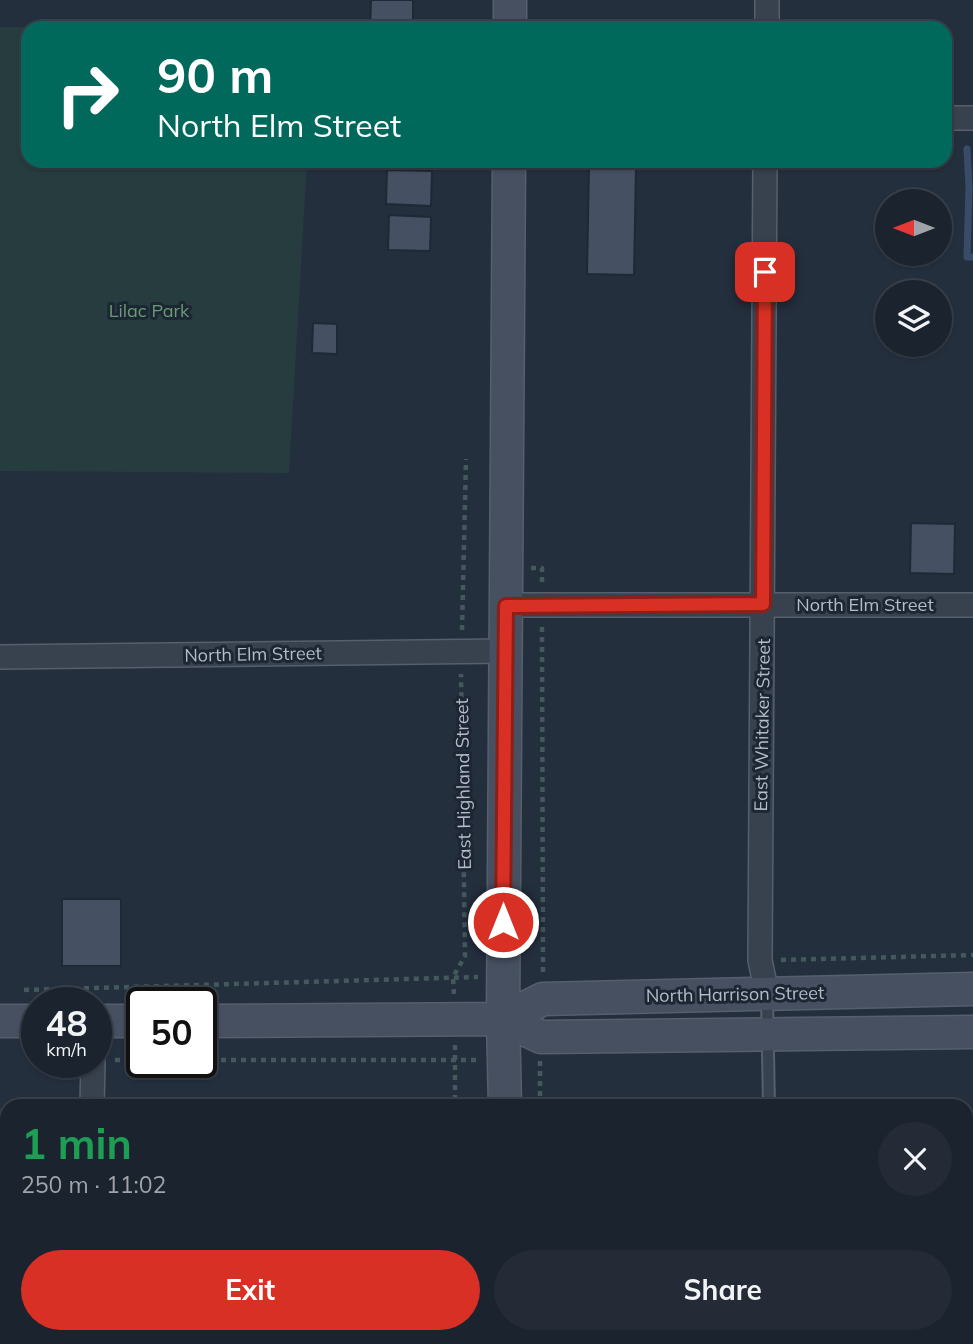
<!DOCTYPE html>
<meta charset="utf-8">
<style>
:root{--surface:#1b232e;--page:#242b36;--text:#f1f3f6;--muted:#a0a4aa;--line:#39404a;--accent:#d93025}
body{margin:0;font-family:Mulish,sans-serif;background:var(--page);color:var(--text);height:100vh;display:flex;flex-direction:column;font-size:26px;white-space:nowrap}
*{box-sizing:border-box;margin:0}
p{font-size:23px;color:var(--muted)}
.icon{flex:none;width:38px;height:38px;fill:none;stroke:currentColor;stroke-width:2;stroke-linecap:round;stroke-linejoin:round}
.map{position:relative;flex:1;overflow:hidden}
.panel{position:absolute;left:0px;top:1099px;width:973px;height:245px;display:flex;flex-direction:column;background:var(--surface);border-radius:21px 21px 0 0;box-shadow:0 2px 5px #0004,0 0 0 2px var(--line)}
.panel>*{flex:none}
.guide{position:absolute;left:21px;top:21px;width:931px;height:147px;border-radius:21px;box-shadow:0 2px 5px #0004,0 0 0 2px var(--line);background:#00695c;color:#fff;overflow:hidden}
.needle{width:46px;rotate:270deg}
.fabs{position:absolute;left:875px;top:189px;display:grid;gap:14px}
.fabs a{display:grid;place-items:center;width:77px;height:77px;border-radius:50%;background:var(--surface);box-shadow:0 2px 5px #0004,0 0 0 2px var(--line);font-size:35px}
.speed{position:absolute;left:21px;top:987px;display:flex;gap:14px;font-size:35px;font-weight:700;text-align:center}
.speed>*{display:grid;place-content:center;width:91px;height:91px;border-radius:50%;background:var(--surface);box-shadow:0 2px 5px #0004,0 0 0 2px var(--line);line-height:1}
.speed small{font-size:18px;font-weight:400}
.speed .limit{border:4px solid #111;border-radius:10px;background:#fff;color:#111}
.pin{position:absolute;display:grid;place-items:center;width:60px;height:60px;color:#fff;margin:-30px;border-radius:14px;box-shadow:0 4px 10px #0006}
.me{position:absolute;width:77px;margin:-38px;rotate:0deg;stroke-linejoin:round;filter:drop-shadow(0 0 5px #0008)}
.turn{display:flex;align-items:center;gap:24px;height:147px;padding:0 21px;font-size:32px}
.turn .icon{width:91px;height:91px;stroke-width:2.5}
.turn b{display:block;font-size:49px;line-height:60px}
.round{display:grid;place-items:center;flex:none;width:74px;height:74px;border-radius:37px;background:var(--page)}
.head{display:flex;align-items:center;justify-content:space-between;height:119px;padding:0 21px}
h1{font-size:42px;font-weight:700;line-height:52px;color:#1e9e55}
.action{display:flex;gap:14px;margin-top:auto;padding:14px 21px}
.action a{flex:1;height:80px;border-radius:42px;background:var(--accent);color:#fff;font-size:28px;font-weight:700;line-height:80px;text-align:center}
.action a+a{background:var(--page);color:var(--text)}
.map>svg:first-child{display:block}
</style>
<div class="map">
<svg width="973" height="1344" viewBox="0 0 973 1344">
<rect width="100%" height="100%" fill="#242f3e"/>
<path fill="#263c3f" d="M 314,26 L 28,28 L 28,161 L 307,161 L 289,473 L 0,471 L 0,27 Z"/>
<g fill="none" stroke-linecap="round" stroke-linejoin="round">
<path stroke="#394c67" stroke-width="7" d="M 967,149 L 969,188 L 967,257 L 973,257"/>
</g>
<path fill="#455162" stroke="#1f2835" stroke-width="2" d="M 371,0 L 413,0 L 413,28 L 370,28 Z
M 589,166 L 636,167 L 634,275 L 587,274 Z
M 387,170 L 432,171 L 431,206 L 386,204 Z
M 389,215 L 431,217 L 430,251 L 388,250 Z
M 313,323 L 337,324 L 337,354 L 312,353 Z
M 911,523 L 955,524 L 954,574 L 910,573 Z
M 62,899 L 121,899 L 121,966 L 62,966 Z"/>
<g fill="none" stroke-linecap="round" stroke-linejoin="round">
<defs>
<path id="lane" d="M 767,997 L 769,1106
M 966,1249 L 973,1249"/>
<path id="street" d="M 767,28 L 767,0
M 945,118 L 973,118
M 765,161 L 760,960 L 767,994
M 506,605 L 973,605
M 0,657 L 505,651
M 92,1106 L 93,1062
M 87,1344 L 87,1337"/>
<path id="secondary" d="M 510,28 L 510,0
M 503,1019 L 543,999 L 973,989
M 0,1021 L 37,1021
M 96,1021 L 142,1021
M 201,1021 L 503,1019 L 541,1037 L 973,1032
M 505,1106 L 503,1019 L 509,161
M 506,1337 L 506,1344"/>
</defs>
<use href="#lane" stroke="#565f6c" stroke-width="14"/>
<use href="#street" stroke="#565f6c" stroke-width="26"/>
<use href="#secondary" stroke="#565f6c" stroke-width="35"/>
<path stroke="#44595c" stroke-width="4.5" stroke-dasharray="5 5" stroke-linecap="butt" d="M 531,568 L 542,568 L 542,584
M 542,627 L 543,972
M 462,630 L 466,459
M 781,960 L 973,955
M 24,990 L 478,977
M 454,994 L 453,977 L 465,956 L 461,674
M 455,1045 L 455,1106
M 115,1060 L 142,1060
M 201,1060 L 479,1060
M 540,1106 L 540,1061
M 459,1337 L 460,1344
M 538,1344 L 538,1337"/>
<use href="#lane" stroke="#38414e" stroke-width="10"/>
<use href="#street" stroke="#38414e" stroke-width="23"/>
<use href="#secondary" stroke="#465061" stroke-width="32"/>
</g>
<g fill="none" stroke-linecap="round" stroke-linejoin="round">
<defs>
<path id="route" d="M 503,922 L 506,606 L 763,604 L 765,272"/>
</defs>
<use href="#route" stroke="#8d1f18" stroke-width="18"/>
<use href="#route" stroke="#d93025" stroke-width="12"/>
</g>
<g text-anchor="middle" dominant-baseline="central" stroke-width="6" stroke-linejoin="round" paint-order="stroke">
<g font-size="18" fill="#6b9a76" stroke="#1d2633">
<text x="149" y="310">Lilac Park</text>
</g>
<g font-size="18" fill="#b4bcc9" stroke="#1d2633">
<text x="865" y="604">North Elm Street</text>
<text transform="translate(253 654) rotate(-1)">North Elm Street</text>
<text transform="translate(762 725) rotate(-89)">East Whitaker Street</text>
<text transform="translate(463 784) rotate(-91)">East Highland Street</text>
<text transform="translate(735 994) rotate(-1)">North Harrison Street</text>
</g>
</g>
</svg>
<div class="fabs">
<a><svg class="needle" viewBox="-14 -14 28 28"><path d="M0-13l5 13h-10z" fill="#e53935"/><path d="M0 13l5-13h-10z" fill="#a0a4aa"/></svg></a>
<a><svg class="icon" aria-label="layers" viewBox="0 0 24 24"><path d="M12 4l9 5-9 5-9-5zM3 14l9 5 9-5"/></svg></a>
</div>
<div class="speed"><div>48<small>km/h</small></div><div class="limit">50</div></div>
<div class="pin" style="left:765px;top:272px;background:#d93025"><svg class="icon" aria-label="arrive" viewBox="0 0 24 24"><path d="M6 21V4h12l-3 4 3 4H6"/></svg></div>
<svg class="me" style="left:503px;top:922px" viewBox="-20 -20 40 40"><circle r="17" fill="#d93025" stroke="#fff" stroke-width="3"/><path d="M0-11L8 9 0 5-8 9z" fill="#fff"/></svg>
<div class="guide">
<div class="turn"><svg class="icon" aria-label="right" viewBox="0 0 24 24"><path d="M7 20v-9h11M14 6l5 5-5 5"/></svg><div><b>90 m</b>North Elm Street</div></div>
</div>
<section class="panel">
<div class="head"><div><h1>1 min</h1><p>250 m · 11:02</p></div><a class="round"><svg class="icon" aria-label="close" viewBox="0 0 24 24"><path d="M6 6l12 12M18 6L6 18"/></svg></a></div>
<div class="action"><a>Exit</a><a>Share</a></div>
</section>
</div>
